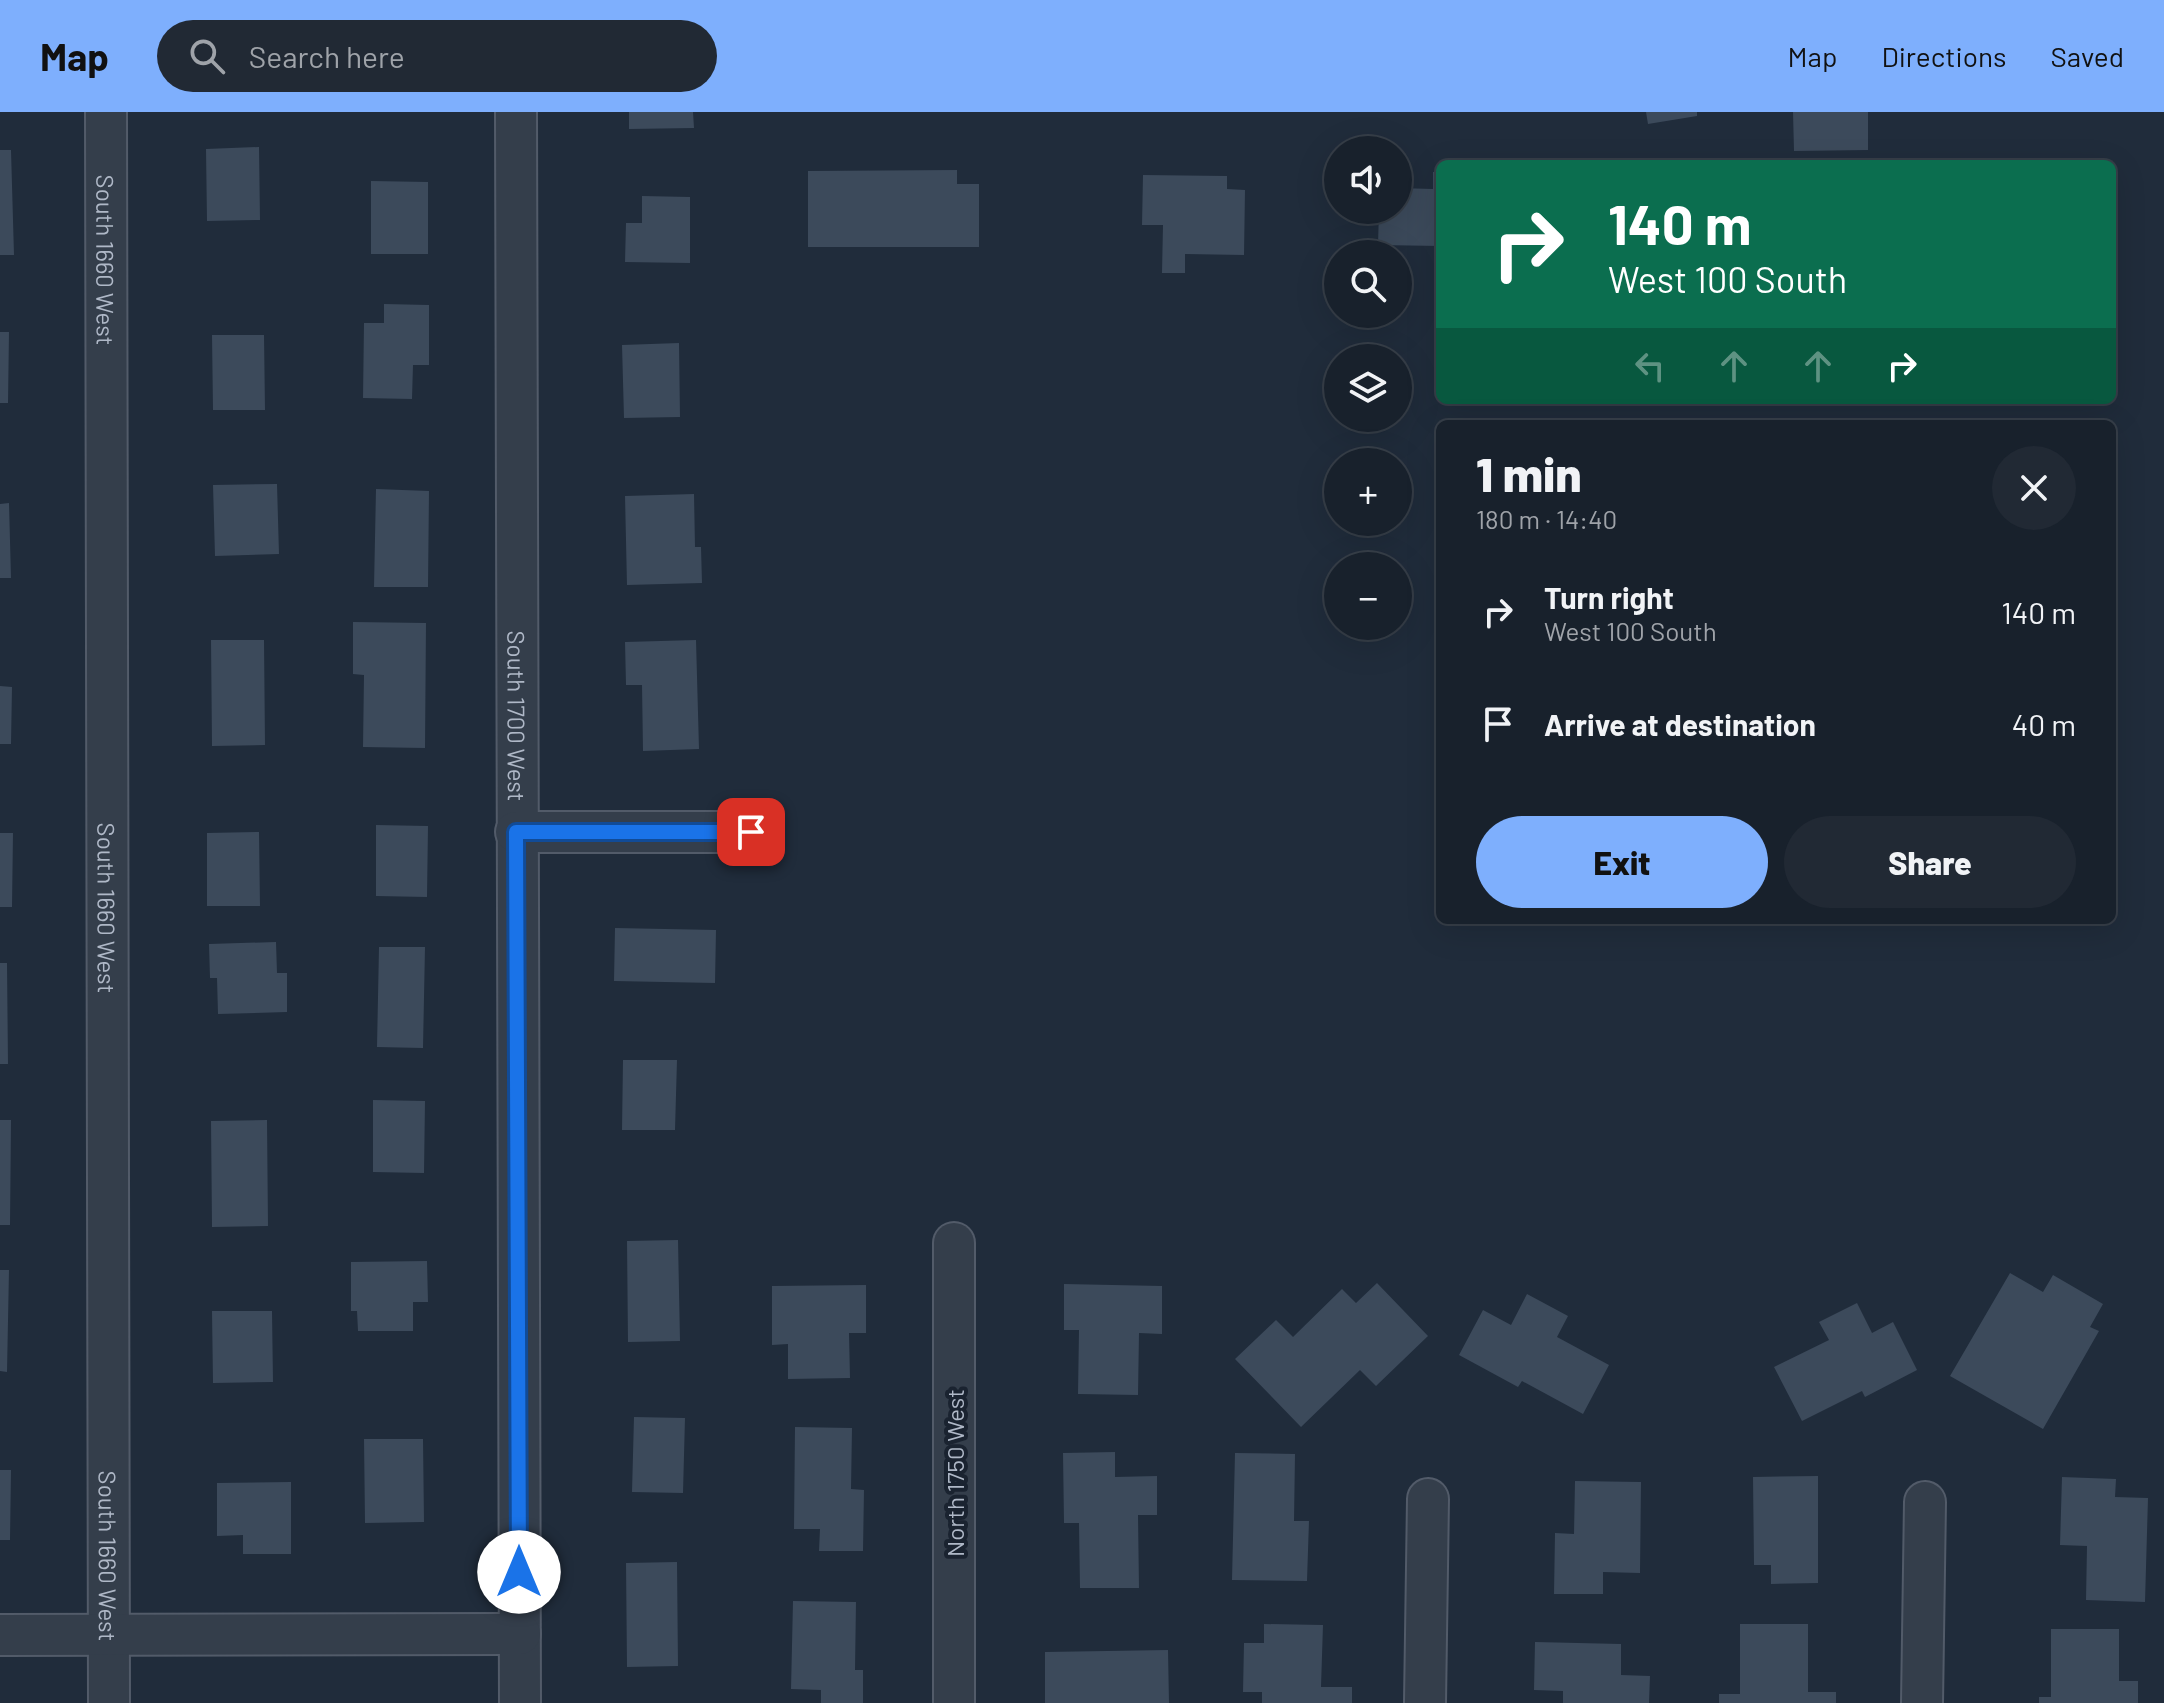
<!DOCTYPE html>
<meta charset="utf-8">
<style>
:root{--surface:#18212c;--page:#212934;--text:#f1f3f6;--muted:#9fa3a9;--line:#363e48;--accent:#7eaffd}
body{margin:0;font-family:Barlow,sans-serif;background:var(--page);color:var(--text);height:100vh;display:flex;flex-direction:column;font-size:30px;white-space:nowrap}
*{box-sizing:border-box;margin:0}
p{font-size:26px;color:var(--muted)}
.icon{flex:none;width:44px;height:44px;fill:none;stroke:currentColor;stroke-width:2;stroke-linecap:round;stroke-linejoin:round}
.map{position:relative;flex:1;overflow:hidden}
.side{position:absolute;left:1436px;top:308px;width:680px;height:504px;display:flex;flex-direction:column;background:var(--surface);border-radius:12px;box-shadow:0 8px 32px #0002,0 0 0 2px var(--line)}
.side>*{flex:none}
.guide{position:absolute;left:1436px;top:48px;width:680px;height:244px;border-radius:12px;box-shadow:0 8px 32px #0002,0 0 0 2px var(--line);background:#0b6e4f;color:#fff;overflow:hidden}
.controls{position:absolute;left:1324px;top:24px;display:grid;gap:16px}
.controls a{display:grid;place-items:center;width:88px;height:88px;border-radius:50%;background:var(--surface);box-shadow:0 8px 32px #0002,0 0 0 2px var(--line);font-size:40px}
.pin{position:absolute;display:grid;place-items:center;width:68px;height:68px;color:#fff;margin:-34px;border-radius:16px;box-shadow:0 4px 12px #0006}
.me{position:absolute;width:88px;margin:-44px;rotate:0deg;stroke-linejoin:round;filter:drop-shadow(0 0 6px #0008)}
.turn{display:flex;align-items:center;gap:28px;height:168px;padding:0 40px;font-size:36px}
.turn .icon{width:104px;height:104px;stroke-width:2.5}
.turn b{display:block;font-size:56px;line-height:68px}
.lanes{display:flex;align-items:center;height:76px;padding:0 40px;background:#0003;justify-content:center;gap:40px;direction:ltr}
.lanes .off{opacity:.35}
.round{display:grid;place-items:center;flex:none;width:84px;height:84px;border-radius:42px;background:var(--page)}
.overview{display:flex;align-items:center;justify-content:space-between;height:136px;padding:0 40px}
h1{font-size:48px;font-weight:800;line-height:60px}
.cta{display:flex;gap:16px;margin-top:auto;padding:16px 40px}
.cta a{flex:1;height:92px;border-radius:48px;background:var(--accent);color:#111;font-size:32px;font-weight:800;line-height:92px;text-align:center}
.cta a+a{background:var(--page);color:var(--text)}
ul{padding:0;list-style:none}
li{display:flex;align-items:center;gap:24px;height:112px;padding:0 40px}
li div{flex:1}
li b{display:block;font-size:30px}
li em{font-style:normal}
header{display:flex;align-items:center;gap:48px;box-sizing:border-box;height:112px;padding:0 40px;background:var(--accent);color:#111}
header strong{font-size:38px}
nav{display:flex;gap:44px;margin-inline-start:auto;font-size:28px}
.search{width:560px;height:72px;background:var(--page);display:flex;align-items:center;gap:20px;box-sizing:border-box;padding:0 28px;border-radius:44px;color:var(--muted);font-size:30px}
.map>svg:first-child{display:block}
</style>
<header>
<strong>Map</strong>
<div class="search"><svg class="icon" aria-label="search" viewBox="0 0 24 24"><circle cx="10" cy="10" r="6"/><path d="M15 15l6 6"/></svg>Search here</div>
<nav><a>Map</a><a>Directions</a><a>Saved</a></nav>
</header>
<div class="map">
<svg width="2164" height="1591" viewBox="0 0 2164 1591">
<rect width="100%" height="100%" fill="#202c3b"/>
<path fill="#3c4a5b" d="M 629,0 L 693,0 L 694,16 L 629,17 Z
M 1646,0 L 1697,0 L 1697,4 L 1648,12 Z
M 1793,0 L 1868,0 L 1868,38 L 1794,39 Z
M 259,35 L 260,108 L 207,109 L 206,37 Z
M 0,38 L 11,38 L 14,143 L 0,143 Z
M 957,58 L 957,72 L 979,72 L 979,135 L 808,135 L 808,59 Z
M 1433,60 L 1440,60 L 1440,134 L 1378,133 L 1379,98 L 1398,98 L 1398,76 L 1433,77 Z
M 1143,63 L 1227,64 L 1227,77 L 1245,78 L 1244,143 L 1185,142 L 1185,161 L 1162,161 L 1163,113 L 1142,113 Z
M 371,69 L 428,70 L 428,142 L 371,142 Z
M 642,84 L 690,85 L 690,151 L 625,150 L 626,111 L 642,111 Z
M 384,192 L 429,193 L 429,253 L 413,253 L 412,287 L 363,286 L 364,211 L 384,211 Z
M 0,220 L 9,220 L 8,291 L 0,291 Z
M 212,223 L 264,223 L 265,298 L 213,298 Z
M 679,231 L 680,305 L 624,306 L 622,233 Z
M 277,372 L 279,442 L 215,444 L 213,373 Z
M 376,377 L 429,379 L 428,475 L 374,475 Z
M 694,382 L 695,435 L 701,435 L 702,471 L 627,473 L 625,384 Z
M 9,391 L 11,466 L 0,466 L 0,392 Z
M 353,510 L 426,511 L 425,636 L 363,635 L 364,563 L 353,562 Z
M 211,528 L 264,528 L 265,633 L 212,634 Z
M 696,528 L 699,637 L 643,639 L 642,573 L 626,573 L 625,530 Z
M 0,574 L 12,575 L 11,632 L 0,632 Z
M 376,713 L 428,714 L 427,785 L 376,784 Z
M 259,720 L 260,794 L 207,794 L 207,721 Z
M 0,721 L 13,721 L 12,795 L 0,795 Z
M 615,816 L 716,818 L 715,871 L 614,869 Z
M 276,830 L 277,861 L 287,861 L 287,900 L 218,902 L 217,866 L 210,866 L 209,832 Z
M 379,835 L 425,835 L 423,936 L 377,935 Z
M 0,851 L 7,851 L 8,952 L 0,952 Z
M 623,948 L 677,948 L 675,1018 L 622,1018 Z
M 373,988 L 425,989 L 424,1061 L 373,1060 Z
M 0,1008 L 11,1008 L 10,1113 L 0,1113 Z
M 267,1008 L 268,1114 L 212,1115 L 211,1009 Z
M 678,1128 L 680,1229 L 628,1230 L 627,1129 Z
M 427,1149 L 428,1190 L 413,1190 L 413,1219 L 358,1219 L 357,1199 L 351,1199 L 351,1150 Z
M 0,1158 L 9,1158 L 7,1260 L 0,1259 Z
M 2010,1161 L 2043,1180 L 2053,1163 L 2103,1192 L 2090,1215 L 2099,1219 L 2043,1317 L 1950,1264 Z
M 1377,1171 L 1428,1224 L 1376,1274 L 1360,1258 L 1301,1315 L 1235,1247 L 1276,1208 L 1293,1225 L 1342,1177 L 1356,1191 Z
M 1064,1172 L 1162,1174 L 1162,1222 L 1139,1221 L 1138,1283 L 1078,1282 L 1079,1218 L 1064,1218 Z
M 866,1173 L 866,1221 L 849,1221 L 850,1266 L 788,1267 L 788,1232 L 772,1233 L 772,1174 Z
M 1527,1182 L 1568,1204 L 1557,1225 L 1609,1253 L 1583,1302 L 1522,1269 L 1518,1275 L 1459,1243 L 1483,1198 L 1511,1213 Z
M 1857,1191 L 1872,1221 L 1893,1210 L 1917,1258 L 1865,1285 L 1862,1279 L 1802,1309 L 1774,1255 L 1829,1228 L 1819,1210 Z
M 212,1199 L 272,1199 L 273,1270 L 213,1271 Z
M 634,1305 L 685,1306 L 683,1381 L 632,1380 Z
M 795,1315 L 852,1316 L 851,1377 L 864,1378 L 863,1439 L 819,1439 L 820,1417 L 794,1417 Z
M 364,1327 L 423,1327 L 424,1410 L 365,1411 Z
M 1115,1340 L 1115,1365 L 1157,1364 L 1157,1403 L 1138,1403 L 1139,1476 L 1080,1476 L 1079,1411 L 1064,1411 L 1063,1341 Z
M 1235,1341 L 1295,1342 L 1294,1409 L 1309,1409 L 1307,1469 L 1232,1468 Z
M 0,1358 L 11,1358 L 10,1428 L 0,1428 Z
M 1818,1364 L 1818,1471 L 1771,1472 L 1771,1453 L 1754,1453 L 1753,1365 Z
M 2062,1365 L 2116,1367 L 2115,1385 L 2148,1386 L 2145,1490 L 2086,1488 L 2087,1434 L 2060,1433 Z
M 1575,1369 L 1641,1370 L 1640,1461 L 1603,1460 L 1603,1482 L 1554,1482 L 1555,1421 L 1574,1422 Z
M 291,1370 L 291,1442 L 243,1442 L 243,1423 L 217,1424 L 217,1371 Z
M 677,1450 L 678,1554 L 627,1555 L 626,1451 Z
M 793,1489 L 856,1490 L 855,1558 L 863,1558 L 863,1591 L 821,1591 L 821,1578 L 791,1577 Z
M 1264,1512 L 1323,1513 L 1321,1575 L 1352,1575 L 1352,1591 L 1262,1591 L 1262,1580 L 1243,1580 L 1244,1531 L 1264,1531 Z
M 1740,1512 L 1808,1512 L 1808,1580 L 1836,1580 L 1836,1591 L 1719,1591 L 1719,1582 L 1740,1582 Z
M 2051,1517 L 2119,1517 L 2119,1569 L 2138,1569 L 2138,1591 L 2039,1591 L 2039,1585 L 2051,1585 Z
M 1535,1530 L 1621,1532 L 1621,1563 L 1650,1564 L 1649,1591 L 1563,1591 L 1563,1579 L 1534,1578 Z
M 1168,1538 L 1169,1591 L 1045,1591 L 1045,1540 Z"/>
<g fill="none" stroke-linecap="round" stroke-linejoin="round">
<defs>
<g id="minor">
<path id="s1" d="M 106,0 L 109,1591"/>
<path id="s2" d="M 516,0 L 520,1591"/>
<path d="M 516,720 L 751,720"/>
<path d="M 954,1131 L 954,1591"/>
<path d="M 0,1523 L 520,1522"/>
<path d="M 1425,1591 L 1428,1387"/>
<path d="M 1922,1591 L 1925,1390"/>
</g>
</defs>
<use href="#minor" stroke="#525b69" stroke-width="44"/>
<use href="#minor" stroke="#343e4b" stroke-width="40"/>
</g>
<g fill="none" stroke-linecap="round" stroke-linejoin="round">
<defs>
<path id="route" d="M 519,1460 L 516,720 L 751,720"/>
</defs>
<use href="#route" stroke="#114b97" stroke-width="20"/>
<use href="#route" stroke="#1a73e8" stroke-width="14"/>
</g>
<g text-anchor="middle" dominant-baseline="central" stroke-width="8" stroke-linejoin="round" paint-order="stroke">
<g font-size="24" fill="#afb8c7" stroke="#1a2330">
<text stroke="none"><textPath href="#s1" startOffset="148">South 1660 West</textPath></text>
<text stroke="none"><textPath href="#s2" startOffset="604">South 1700 West</textPath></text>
<text stroke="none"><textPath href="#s1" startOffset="796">South 1660 West</textPath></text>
<text transform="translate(954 1361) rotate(-90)">North 1750 West</text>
<text stroke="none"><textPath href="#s1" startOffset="1444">South 1660 West</textPath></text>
</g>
</g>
</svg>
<div class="controls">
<a><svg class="icon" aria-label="sound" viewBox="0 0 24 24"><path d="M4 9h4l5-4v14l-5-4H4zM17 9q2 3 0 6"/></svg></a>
<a><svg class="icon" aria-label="search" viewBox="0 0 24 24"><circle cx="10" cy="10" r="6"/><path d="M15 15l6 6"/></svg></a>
<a><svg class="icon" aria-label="layers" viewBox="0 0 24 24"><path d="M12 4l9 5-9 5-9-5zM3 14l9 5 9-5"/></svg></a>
<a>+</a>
<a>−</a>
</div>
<div class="pin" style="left:751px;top:720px;background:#d93025"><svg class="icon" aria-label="arrive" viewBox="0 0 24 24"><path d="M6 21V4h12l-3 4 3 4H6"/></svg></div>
<svg class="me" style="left:519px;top:1460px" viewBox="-20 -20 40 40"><circle r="19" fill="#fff"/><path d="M0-13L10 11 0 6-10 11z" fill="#1a73e8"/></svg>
<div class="guide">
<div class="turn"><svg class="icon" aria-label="right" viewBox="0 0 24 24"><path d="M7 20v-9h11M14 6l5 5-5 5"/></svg><div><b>140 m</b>West 100 South</div></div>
<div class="lanes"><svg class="icon off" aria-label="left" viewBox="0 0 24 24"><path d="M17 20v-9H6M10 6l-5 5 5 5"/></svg><svg class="icon off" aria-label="ahead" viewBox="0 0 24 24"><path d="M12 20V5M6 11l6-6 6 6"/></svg><svg class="icon off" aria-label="ahead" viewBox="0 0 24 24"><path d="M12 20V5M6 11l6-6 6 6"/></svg><svg class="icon" aria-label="right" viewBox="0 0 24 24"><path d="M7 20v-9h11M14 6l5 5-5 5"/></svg></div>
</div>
<section class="side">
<div class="overview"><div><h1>1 min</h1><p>180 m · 14:40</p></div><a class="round"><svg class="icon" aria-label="close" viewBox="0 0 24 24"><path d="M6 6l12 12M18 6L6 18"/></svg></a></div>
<ul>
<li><svg class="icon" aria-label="right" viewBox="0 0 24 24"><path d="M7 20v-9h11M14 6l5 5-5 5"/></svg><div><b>Turn right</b><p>West 100 South</p></div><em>140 m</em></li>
<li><svg class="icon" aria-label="arrive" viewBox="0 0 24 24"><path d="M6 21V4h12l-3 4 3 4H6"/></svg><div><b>Arrive at destination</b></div><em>40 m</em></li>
</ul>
<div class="cta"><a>Exit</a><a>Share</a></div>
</section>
</div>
